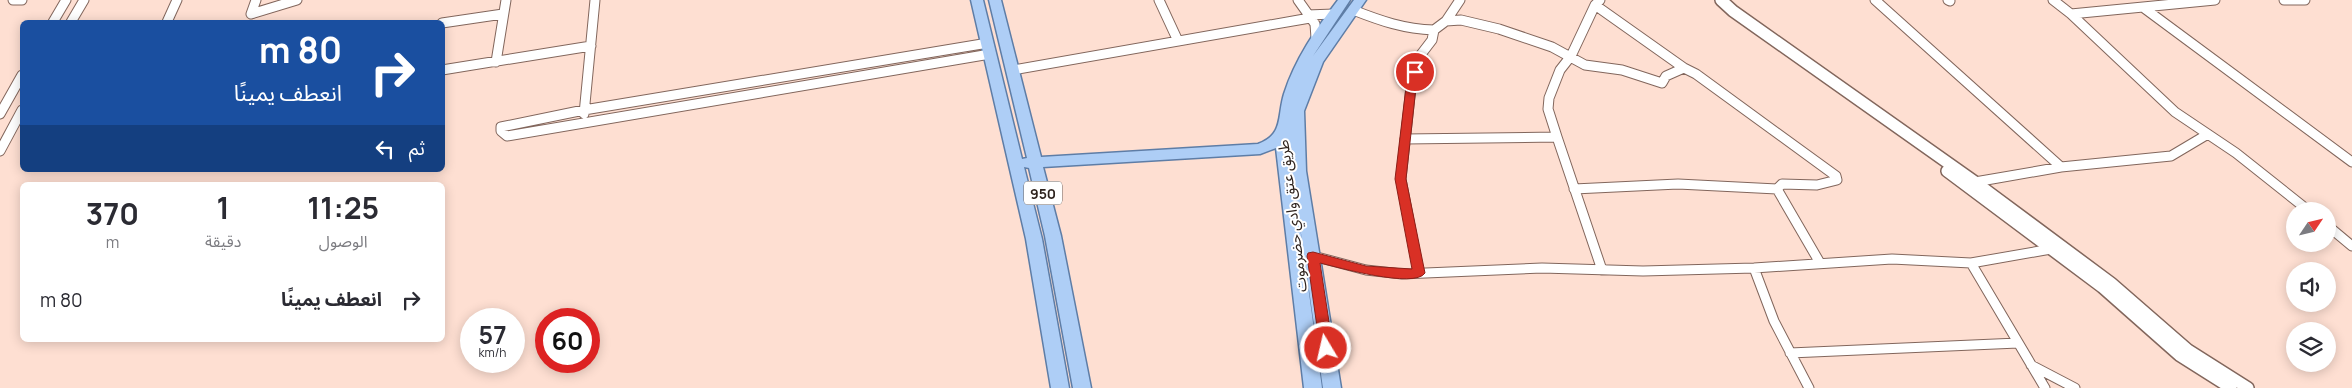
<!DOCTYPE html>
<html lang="ar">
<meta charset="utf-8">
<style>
:root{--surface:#fff;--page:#f2f2f3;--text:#2b2b33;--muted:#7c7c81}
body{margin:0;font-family:Manrope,"Noto Sans Arabic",sans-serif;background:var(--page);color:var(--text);direction:rtl;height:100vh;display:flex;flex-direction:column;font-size:19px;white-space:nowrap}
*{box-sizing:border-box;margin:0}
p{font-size:16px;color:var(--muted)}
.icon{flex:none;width:28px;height:28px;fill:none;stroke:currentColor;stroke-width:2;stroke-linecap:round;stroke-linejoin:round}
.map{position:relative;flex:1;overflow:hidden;direction:ltr}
.details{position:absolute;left:20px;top:182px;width:425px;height:160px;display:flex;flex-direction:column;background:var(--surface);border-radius:8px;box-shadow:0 2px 12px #0003;direction:rtl}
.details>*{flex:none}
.hud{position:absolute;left:20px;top:20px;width:425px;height:152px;border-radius:8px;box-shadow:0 2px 12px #0003;direction:rtl;background:#1a4fa0;color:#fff;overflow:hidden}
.needle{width:32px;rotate:55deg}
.buttons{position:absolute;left:2286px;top:202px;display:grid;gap:10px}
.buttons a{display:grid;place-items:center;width:50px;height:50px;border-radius:50%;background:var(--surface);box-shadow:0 2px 12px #0003;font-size:25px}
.speed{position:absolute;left:460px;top:308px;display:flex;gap:10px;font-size:25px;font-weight:700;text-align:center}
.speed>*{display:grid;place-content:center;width:65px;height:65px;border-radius:50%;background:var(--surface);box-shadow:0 2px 12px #0003;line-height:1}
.speed small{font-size:12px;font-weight:400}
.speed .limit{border:8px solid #d22;background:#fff;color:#111}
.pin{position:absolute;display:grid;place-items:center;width:42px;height:42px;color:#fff;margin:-21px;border:2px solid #fff;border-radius:50%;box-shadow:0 1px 5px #0007}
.me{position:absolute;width:55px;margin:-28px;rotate:351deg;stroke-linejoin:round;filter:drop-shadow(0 0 4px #0008)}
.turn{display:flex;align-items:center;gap:18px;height:105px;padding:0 20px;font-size:22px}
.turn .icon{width:65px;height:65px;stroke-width:2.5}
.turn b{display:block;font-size:35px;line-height:42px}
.then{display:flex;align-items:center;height:48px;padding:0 20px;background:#0003;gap:10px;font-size:19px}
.eta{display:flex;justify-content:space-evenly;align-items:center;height:85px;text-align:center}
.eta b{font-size:30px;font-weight:700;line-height:35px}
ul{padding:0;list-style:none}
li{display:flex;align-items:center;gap:15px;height:65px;padding:0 20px}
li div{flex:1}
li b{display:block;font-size:19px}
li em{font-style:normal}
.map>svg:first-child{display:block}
</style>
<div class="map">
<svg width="2352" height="388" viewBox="0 0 2352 388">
<rect width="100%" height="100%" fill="#fedfd2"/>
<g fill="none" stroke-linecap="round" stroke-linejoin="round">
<defs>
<path id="minor" d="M 13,0 L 22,0
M 1159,0 L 1178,41
M 1298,0 L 1315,24 L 1316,38
M 1875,0 L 2061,167
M 1948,0 L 1950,1
M 2053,0 L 2071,14 L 2175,112 L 2236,153 L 2309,211
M 2284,0 L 2305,0
M 1595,5 L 1684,68
M 2144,8 L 2352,162
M 1353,10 C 1381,21 1404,29 1434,30 L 1432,40 L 1419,57 L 1411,87 L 1401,179 L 1419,273
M 251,14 L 297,0
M 251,14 L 256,0
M 2071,14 L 2215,0
M 1307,15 L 1334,14
M 1446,21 L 1460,0
M 53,22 L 66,0
M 71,22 L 84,0
M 167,22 L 177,0
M 442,23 L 503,14
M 1434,30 L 1446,21 L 1461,20 L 1499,29 L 1552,47 L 1585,65 L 1622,70 L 1662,83 L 1666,76 L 1684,68 L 1696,74 L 1836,176 L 1837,180 L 1817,185 L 1782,184 L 1777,189 L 1820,263
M 988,43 L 584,110 L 501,127 L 501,131 L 507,136 L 990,54
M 496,62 L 506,0
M 442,70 L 591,46
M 1013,70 L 1310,18
M 0,114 L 22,75
M 584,114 L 595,0
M 1557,137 L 1602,270
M 1405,139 L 1557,137 L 1548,109 L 1549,98 L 1560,70 L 1571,56 L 1595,5 L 1600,0
M 0,151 L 22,110
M 1975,182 L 2061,167 L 2171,156 L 2208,134
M 1574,189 L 1678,184 L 1777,189
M 2328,226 L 2352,246
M 1313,256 L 1366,270 L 1402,274 L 1542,268 L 1643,271 L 1754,268 L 1892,259 L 1971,263 L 2045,388
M 1971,263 L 2051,249
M 1754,268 L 1774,321 L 1809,388
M 1790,353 L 2018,343
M 2031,365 L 2075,388"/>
<path id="tertiary" d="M 1721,0 L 1733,11 L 1975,182 L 2111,283 L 2188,350 L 2248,388
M 1947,171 L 2102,287 L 2179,355 L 2231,388"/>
<path id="primary" d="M 971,0 L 983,0 L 1022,159 L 1027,158 L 989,0 L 1001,0 L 1041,157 L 1258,144 C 1284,134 1277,117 1284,94 C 1295,59 1316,29 1338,0 L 1350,0 L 1313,56 L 1354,0 L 1366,0 L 1323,62 L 1304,111 L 1306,171 L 1341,388 L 1323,388 L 1295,191 L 1322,388 L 1304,388 L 1276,148 L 1260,154 L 1043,167 L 1061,236 L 1091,388 L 1073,388 L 1045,236 L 1029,168 L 1024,167 L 1042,239 L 1069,388 L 1051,388 L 1026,239 Z"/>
</defs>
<use href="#minor" stroke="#82665c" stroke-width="11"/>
<use href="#tertiary" stroke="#82665c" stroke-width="14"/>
<use href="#primary" stroke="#5e7da6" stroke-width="3"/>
<use href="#minor" stroke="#fff" stroke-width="9"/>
<use href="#tertiary" stroke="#fff" stroke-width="11"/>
<use href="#primary" fill="#aecef6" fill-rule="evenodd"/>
</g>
<path fill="#d93025" stroke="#8d1f18" d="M 1415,69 L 1420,72 L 1416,87 L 1406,179 L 1425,273 C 1415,289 1337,267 1320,263 L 1333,348 L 1326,353 L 1320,348 L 1307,256 L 1308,253 L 1313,252 L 1366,266 L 1412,269 L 1395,179 L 1406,87 L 1410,72 Z"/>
<g text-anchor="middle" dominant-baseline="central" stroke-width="4" stroke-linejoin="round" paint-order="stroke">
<rect fill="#fff" stroke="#6c6461" stroke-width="1" x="1024" y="181.5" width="38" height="23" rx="4"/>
<g font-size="14" font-weight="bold" fill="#2d221d">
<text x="1043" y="193">950</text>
</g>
<g font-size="15" fill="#2d221d" stroke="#fff">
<text transform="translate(1292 216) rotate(-97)">طريق عتق وادي حضرموت</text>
</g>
</g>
</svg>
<div class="buttons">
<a><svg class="needle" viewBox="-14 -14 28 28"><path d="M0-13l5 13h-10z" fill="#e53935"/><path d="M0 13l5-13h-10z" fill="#7c7c81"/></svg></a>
<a><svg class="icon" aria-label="sound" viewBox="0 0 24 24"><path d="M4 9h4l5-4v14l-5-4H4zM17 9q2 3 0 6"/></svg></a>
<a><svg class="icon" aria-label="layers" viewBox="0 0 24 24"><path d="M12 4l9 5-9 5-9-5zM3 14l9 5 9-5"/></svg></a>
</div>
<div class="speed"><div>57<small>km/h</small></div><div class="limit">60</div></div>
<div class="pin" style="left:1415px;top:72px;background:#d93025"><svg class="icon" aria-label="arrive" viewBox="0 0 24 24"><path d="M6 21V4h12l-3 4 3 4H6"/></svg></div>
<svg class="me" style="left:1326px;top:348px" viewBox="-20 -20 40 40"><circle r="17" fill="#d93025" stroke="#fff" stroke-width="3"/><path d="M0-11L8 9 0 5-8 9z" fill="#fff"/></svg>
<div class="hud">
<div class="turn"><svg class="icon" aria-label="right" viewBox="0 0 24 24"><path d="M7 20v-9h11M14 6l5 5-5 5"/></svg><div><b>80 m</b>انعطف يمينًا</div></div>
<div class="then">ثم<svg class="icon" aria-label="left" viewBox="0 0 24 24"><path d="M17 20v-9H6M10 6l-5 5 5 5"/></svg></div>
</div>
<section class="details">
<div class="eta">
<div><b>11:25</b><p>الوصول</p></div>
<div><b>1</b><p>دقيقة</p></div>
<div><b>370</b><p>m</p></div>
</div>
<ul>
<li><svg class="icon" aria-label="right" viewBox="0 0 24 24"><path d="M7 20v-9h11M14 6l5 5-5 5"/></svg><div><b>انعطف يمينًا</b></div><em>80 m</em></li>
</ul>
</section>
</div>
